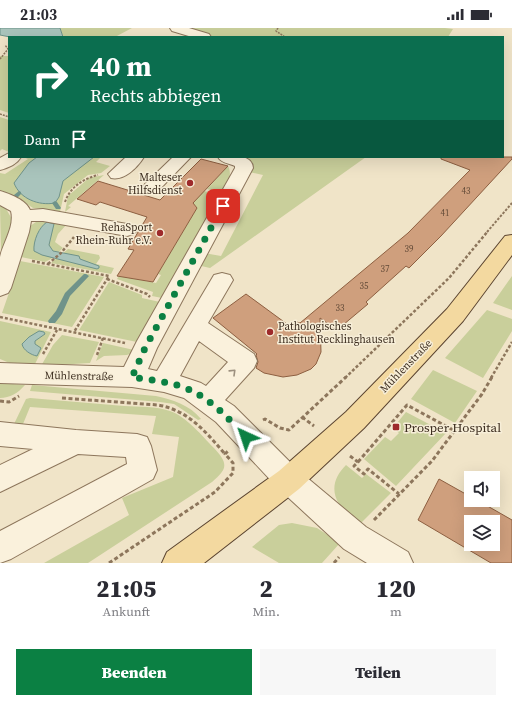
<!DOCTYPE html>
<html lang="de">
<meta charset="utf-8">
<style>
:root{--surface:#fff;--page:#f7f7f7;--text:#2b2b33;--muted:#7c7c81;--accent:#0b8043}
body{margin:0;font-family:"Source Serif 4",serif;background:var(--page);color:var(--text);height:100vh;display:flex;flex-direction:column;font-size:15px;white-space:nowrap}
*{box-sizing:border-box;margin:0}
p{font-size:13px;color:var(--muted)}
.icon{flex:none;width:22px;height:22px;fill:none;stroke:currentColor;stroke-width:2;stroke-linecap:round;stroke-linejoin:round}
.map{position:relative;height:535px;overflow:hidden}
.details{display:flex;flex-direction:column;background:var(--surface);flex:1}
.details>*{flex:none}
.guide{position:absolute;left:8px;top:8px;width:496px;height:122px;border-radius:0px;box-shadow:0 4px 16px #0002;background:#0b6e4f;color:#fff;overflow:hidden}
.buttons{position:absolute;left:464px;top:443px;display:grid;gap:8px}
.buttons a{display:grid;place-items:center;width:36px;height:36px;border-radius:0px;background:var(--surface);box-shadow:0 4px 16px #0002;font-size:20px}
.pin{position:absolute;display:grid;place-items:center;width:34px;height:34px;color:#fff;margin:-17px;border-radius:8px;box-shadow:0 2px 6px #0006}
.me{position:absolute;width:44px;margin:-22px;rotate:318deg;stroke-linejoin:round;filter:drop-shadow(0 0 3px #0008)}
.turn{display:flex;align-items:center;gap:14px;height:84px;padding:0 16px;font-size:18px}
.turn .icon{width:52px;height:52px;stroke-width:2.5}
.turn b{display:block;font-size:28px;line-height:34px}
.then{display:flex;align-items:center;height:38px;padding:0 16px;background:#0003;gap:8px;font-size:15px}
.eta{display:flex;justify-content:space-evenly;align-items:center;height:68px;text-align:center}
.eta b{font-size:24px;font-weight:800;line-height:28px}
.primary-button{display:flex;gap:8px;margin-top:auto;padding:8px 16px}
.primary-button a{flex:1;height:46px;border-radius:0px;background:var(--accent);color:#fff;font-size:16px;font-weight:800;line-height:46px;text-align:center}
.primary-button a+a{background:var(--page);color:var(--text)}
.status{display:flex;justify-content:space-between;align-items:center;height:28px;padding:0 20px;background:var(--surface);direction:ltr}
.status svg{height:11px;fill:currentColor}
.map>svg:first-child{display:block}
</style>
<div class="status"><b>21:03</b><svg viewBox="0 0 49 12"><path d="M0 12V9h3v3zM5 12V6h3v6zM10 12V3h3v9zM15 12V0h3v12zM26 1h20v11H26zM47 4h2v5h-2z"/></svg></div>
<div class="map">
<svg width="512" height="535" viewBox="0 0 512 535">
<rect width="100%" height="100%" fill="#f0e4c8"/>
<path fill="#c9cf9b" d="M 60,0 L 132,0 L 115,9 L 63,9 Z
M 184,0 L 445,0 L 453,1 L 448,9 L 213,9 Z
M 0,28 L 9,28 L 9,85 L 0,82 Z
M 0,89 L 9,92 L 9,124 L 2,121 L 0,123 Z
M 23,129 L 101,129 L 96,134 L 110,138 L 101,145 L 88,147 L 64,166 L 60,184 L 33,180 L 21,172 L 0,163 L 0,145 L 5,146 L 28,131 Z
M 244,129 L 366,129 L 210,240 L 197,237 L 204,225 L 221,228 L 263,147 L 249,144 L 253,136 L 248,130 Z
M 228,138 C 233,147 227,157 223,165 L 207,161 Z
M 104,147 L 68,178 L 71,179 L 65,184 L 68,168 L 89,150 Z
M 204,163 L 221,168 L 162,270 L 152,268 L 153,264 L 117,251 L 119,248 L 156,255 L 161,247 L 158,246 L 197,180 L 193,175 Z
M 0,177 L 5,179 L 13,193 L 1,225 Z
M 39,192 L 67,196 L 58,206 L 55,214 L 63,220 L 51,231 L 45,234 L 21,229 L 30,198 Z
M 68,221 L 99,227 L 100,230 L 96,236 L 114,240 L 111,246 L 51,235 Z
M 20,233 L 104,249 L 72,299 L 2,285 Z
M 512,248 L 512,282 L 493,275 Z
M 109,254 L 142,267 L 142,270 L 160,274 L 137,314 L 79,302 Z
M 487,282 L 512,291 L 512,303 L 483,350 L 445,330 Z
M 0,293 L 51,304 L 34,338 L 12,336 L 0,331 Z
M 62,307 L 99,314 L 90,335 L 41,338 L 53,317 Z
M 103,315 L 134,322 L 130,326 L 127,327 L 104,328 L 96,333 Z
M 433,342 L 477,363 L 455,395 L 411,371 Z
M 0,355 L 25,357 C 18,365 10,370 0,370 Z
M 32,357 L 156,368 C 173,372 190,377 201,391 L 198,392 L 174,376 L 160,374 L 30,363 Z
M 30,370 C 61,373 93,375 124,378 C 139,379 156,378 170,383 C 187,389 202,408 214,420 C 229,436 227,441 212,454 L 88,535 L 44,535 L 129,487 L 122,470 L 173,449 L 179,409 L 152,406 L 156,388 L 30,379 L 23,396 L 14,396 L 26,371 Z
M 406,384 L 446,405 L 396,458 L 364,431 L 385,409 L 391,413 L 399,405 L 393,400 Z
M 346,437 L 362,450 L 366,446 L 391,465 L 360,496 C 354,490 343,483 339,476 C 330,461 335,448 346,437 Z
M 292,495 L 317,500 L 340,515 L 322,535 L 279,535 L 252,519 L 279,497 Z"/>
<path fill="#a9c4bc" stroke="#6f938a" d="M 0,0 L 60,0 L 63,9 L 10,9 L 0,7 Z
M 37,129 L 94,129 L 63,153 L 59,169 L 55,175 C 39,178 20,171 14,155 L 29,135 Z
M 47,194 L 54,196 L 49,217 L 53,223 L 79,228 L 80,231 L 99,238 L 99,240 L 97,241 L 42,227 L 34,223 C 33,213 39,199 47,194 Z
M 39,303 L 44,304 L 45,306 L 35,313 L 35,316 L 41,320 L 37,328 C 31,327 23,322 22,316 L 29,309 Z"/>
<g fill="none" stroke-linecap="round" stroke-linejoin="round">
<path fill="#6f938a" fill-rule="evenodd" d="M 19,163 L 21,164 L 21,166 L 18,169 L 14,169 L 14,167 Z
M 55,173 L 57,174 L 61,180 L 60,181 L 56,181 L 52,175 Z
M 84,246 L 86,246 L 89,248 L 70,268 L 62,286 L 55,295 L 49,295 L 48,293 L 56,283 L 65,265 Z"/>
</g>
<path fill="#cf9f7d" stroke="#8d5f41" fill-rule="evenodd" d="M 441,129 L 512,129 L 512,131 L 441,208 L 409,240 L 406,238 L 366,274 L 368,276 L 337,302 L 320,290 L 321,324 L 316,336 L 311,341 L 297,347 L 283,349 L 264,345 L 256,340 L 258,334 L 256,327 L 257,326 L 213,290 L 246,266 L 291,299 L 297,294 L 300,295 L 408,205 L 470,142 L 441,131 Z
M 201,131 L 228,138 L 193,175 L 197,180 L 153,254 L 117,248 L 134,222 L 128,221 L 147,189 L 100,174 L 96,177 L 77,171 L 98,153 L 160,172 Z
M 439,451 L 471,469 L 471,472 L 477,472 L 512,492 L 512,535 L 491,535 L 418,492 ZM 471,494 L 493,494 L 493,516 L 471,516 Z"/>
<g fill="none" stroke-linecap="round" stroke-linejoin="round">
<defs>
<path id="minor" d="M 170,0 L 189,0 L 209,6 L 211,9 L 192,9 L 172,3 Z
M 9,125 L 9,129 L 21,129 C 17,136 8,140 0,142 L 0,130 Z
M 126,129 L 144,129 C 137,140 124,153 111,150 L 108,146 Z
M 173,129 L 191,129 L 157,164 L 151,165 L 145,164 L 142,160 L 145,156 Z
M 218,129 C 228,129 252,124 253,140 L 157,320 L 148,341 L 157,343 L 214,247 L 222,245 L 230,247 L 233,252 L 208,295 L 254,326 L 257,333 L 254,340 L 225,372 L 234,378 L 299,443 L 366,499 L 408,524 L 413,535 L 367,535 L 344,521 L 279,461 L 216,394 L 184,370 L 164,364 L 132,359 L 0,355 L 0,335 L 124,339 L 137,313 L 235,140 L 235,138 C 229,135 221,135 218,129 ZM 199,313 L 228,334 L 206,358 L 201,355 L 180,348 Z
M 0,163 C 10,166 26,172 30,182 L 43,181 L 127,196 L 134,198 L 137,202 L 134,206 L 127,208 L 43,193 L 31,193 L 29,204 L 11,260 L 8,265 L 0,268 C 0,255 0,241 0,229 C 3,214 15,199 11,183 L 0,177 Z
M 0,394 L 76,402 L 137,406 L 147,409 L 151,418 L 157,442 L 153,451 L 11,531 L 0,535 L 0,503 L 127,436 L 126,429 L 78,426 L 0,464 L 0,437 L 33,421 L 0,418 Z"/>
<path id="major" d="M 512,207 L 512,227 L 463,293 L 364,400 L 299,461 L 204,535 L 162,535 L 167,524 L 279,443 L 346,384 L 447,281 L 505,208 Z"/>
</defs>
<use href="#minor" stroke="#8d765c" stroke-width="2"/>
<use href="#major" stroke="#5b4430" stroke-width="2"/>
<path stroke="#8d765c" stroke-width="1.5" stroke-dasharray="2 1" stroke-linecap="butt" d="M 278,0 L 276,3 L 285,9
M 0,31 L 8,21 L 5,17
M 0,86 L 9,89"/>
<path stroke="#8d765c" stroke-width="2" stroke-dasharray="2.5 1.5" stroke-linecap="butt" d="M 65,174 C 70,159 83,151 98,147
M 487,204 L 512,175"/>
<path stroke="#8d765c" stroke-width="2.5" stroke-dasharray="3 2" stroke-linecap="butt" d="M 32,233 L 109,248 L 74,304
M 48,236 L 61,225 L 74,209
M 107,251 L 147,266 L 150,269
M 0,289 L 125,315
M 43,326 L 57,302
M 97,327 L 103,310
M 345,350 L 449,250 L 488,203
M 491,350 L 512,314"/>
<path stroke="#8d765c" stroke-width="3" stroke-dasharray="4 2.5" stroke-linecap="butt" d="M 62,370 L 158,377 C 188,382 206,404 225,426
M 0,373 L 9,374 L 19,368
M 302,389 L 314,398
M 263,392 L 265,391 L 280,400 L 289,402 L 346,349
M 350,428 L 358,434 L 354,438 L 364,446 L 368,441 L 399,466
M 358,434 L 407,377 L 455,403
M 374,492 L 432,433 L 482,366 L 492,349
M 109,535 L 215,464 L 233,445 L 233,435 L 225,426 L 228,423
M 334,535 L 339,529"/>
<use href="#minor" fill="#faf1dc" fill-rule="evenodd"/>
<use href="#major" fill="#f3d9a0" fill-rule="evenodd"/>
</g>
<defs><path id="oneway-chevron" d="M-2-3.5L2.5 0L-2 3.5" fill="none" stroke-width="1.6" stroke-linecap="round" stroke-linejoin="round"/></defs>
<use stroke="#9c907e" href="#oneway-chevron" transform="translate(233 344) rotate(-44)"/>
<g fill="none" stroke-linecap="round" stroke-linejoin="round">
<path stroke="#0b8043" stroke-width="7" stroke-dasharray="0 12.6" d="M 223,178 L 145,320 L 132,349 C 150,352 175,354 192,363 C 213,373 230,392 246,409"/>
</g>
<g fill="#9e2a2b" stroke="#f7eed8" stroke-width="1.5">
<circle cx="190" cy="155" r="4"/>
<circle cx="160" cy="205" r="4"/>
<circle cx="270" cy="304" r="4"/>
<rect x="392" y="395" width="8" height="8" rx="2"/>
</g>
<g text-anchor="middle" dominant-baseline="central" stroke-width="3" stroke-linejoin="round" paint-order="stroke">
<g font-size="9" fill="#624a37">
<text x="466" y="163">43</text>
<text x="445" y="185">41</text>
<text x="409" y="221">39</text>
<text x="385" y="241">37</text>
<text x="364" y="258">35</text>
<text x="340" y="280">33</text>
</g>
<g font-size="11" fill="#3d2e20" stroke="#f7eed8" text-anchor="end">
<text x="182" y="149">Malteser<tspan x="182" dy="13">Hilfsdienst</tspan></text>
<text x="152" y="199">RehaSport<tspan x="152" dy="13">Rhein-Ruhr e.V.</tspan></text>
<text x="278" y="298" text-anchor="start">Pathologisches<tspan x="278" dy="13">Institut Recklinghausen</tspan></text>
</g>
<g font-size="11" fill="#3d2e20" stroke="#f7eed8">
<text transform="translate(406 338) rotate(-46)">Mühlenstraße</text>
<text transform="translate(79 348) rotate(1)">Mühlenstraße</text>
</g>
<g font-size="13" fill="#3d2e20" stroke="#f7eed8" text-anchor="start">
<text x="404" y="399">Prosper Hospital</text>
</g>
</g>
</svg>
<div class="buttons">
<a><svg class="icon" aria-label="sound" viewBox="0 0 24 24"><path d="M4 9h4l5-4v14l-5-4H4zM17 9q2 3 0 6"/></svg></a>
<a><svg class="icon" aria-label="layers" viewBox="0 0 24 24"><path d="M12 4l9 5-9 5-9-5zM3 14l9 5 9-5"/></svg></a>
</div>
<div class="pin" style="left:223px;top:178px;background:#d93025"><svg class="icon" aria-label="arrive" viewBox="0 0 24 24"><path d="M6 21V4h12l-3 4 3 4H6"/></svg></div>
<svg class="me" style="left:246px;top:409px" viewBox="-20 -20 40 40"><path d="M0-17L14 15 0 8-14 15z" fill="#0b8043" stroke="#fff" stroke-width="4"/></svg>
<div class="guide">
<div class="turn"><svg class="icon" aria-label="right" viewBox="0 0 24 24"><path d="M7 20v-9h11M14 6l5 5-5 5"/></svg><div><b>40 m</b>Rechts abbiegen</div></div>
<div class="then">Dann<svg class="icon" aria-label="arrive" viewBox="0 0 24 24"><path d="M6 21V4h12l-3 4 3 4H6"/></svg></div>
</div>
</div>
<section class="details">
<div class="eta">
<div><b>21:05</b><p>Ankunft</p></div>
<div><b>2</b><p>Min.</p></div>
<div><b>120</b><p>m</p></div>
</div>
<div class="primary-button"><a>Beenden</a><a>Teilen</a></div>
</section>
